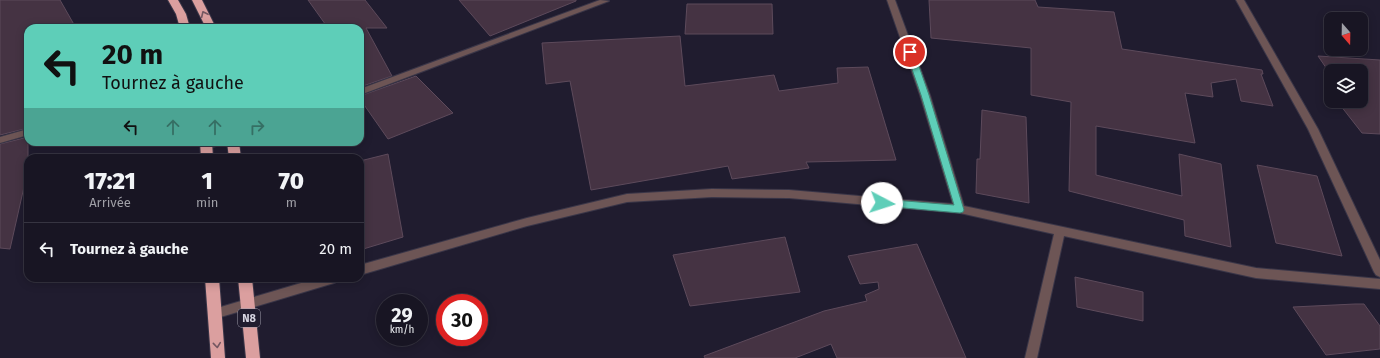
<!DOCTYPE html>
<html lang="fr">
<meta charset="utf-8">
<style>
:root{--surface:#181523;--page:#252230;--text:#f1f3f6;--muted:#9f9fa6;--line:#363441}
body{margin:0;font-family:"Fira Sans",sans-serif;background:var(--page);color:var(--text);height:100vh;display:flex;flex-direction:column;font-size:15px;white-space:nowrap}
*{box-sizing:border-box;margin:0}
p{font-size:13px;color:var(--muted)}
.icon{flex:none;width:22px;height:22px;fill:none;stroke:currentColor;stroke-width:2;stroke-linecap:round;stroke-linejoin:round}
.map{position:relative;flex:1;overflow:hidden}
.details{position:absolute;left:24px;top:154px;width:340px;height:128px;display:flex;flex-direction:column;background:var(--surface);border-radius:12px;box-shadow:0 2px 10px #0003,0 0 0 1px var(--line)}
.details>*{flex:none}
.top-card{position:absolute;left:24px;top:24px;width:340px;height:122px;border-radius:12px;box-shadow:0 2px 10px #0003,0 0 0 1px var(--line);background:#5eceb8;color:#111;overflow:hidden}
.needle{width:26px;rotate:160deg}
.fabs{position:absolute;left:1324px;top:12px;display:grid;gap:8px}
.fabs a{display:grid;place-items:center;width:44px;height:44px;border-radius:8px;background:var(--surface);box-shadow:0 2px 10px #0003,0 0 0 1px var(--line);font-size:20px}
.speed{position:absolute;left:376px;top:294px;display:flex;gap:8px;font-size:20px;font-weight:700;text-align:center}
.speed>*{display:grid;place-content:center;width:52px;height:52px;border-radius:50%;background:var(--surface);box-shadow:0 2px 10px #0003,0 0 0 1px var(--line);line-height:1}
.speed small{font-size:10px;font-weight:400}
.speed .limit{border:6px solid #d22;background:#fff;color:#111}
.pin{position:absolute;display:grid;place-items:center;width:34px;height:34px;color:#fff;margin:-17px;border:2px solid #fff;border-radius:50%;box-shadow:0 1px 4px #0007}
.me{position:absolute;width:44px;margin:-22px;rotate:95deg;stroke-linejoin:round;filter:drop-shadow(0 0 3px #0008)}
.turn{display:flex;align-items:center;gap:14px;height:84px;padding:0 12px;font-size:18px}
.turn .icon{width:52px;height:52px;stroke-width:2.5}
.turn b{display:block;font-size:28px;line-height:34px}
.lanes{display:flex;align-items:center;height:38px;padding:0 12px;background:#0003;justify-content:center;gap:20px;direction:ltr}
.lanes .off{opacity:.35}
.eta{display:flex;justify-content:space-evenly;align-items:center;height:68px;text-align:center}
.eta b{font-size:24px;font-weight:800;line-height:28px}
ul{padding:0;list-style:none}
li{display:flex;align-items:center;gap:12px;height:52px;padding:0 12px;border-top:1px solid var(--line)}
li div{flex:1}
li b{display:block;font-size:15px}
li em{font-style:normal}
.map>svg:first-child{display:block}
</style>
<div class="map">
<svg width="1380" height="358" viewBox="0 0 1380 358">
<rect width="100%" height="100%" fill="#201c2f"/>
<path fill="#453343" stroke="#5d4a5b" d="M 0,0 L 60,0 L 76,28 L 28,28 L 28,128 L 0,135 Z
M 308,0 L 365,0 L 387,28 L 366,28 L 392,76 L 360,87 L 360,28 L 328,28 Z
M 459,0 L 576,0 L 576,1 L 490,36 Z
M 929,0 L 1035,0 L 1038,7 L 1114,12 L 1122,49 L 1262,70 L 1263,74 L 1261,74 L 1273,106 L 1241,101 L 1236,79 L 1211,83 L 1213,97 L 1185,93 L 1195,143 L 1096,126 L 1096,175 L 1182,196 L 1179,154 L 1221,164 L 1231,247 L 1185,236 L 1184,220 L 1069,191 L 1071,102 L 1031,95 L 1031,48 L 931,38 Z
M 687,4 L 772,4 L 773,34 L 685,34 Z
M 680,36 L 685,86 L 774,75 L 779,91 L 838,83 L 837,68 L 868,67 L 896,160 L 806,162 L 809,168 L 732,179 L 728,166 L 591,190 L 570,81 L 546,84 L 542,43 Z
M 1318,56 L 1380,60 L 1380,134 L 1362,133 L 1337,101 L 1361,101 L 1361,71 L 1331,71 L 1331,75 Z
M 416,76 L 453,113 L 388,139 L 360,99 L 360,96 Z
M 982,110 L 1026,117 L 1029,203 L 976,193 L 977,159 L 980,159 Z
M 28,137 L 28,177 L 26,178 L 10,249 L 0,248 L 0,144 Z
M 388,154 L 403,237 L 360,250 L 360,161 Z
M 1257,165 L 1317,176 L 1342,256 L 1276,243 Z
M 785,237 L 800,292 L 690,306 L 673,255 Z
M 917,244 L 966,358 L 837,358 L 831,344 L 795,358 L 705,358 L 704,356 L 824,311 L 867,301 L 865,295 L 879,289 L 878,282 L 860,284 L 848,256 Z
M 1075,277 L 1143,292 L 1143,321 L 1077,307 Z
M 1355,304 L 1364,304 L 1380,326 L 1380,349 L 1326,355 L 1293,307 Z"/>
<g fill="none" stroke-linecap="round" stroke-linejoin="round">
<defs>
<path id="minor" d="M 600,0 L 609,1 L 360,95 L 360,89 Z
M 887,0 L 895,0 L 930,95 L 964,206 L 1256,268 L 1380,279 L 1380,289 L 1256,278 L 1064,236 L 1037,358 L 1025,358 L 1054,234 L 960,213 L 789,198 L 712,197 L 627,202 L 527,226 L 360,275 L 360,265 L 527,218 L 627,194 L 712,189 L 789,190 L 953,204 L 920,95 Z
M 1236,0 L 1244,0 L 1318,129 L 1380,260 L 1380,277 L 1376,275 L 1374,272 L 1308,129 Z
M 28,129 L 28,135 L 0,143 L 0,137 Z
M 208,142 L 224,142 L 222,144 L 207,149 L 204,148 L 202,146 L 204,144 Z
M 318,278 L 340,278 L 338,281 L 334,283 L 214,319 L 210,318 L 208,314 L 210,310 L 214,309 Z"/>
<path id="highway" d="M 168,0 L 178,0 L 186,14 L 190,28 L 180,28 L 176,14 Z
M 192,0 L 202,0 L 216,28 L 206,28 Z
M 200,142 L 212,142 L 213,158 L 201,158 Z
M 227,142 L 239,142 L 241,158 L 229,158 Z
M 205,278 L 219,278 L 225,358 L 211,358 Z
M 238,278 L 252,278 L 260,358 L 246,358 Z"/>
</defs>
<use href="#minor" stroke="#3a3648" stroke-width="2"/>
<use href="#highway" stroke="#3a3648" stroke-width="2"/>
<use href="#minor" fill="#6d5555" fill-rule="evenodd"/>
<use href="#highway" fill="#db9f9f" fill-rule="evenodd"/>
</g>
<defs><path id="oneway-chevron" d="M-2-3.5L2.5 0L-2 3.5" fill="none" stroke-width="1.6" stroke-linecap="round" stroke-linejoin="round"/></defs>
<g stroke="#745761">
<use href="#oneway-chevron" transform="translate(204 14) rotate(-115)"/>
<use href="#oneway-chevron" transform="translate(217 345) rotate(84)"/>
</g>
<path fill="#5eceb8" stroke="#3d8678" d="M 910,50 L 914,52 L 929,95 L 964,210 L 963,212 L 960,213 L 882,206 L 877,203 L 882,199 L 954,205 L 921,95 L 906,52 Z"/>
<g text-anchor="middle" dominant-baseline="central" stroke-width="4" stroke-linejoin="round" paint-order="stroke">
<rect fill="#201c2f" stroke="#a09eac" stroke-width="1" x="238" y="309" width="22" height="18" rx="3"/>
<g font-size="11" font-weight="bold" fill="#d7d5e2">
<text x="249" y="318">N8</text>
</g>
</g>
</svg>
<div class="fabs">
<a><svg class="needle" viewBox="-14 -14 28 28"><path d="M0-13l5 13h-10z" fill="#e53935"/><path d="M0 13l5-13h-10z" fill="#9f9fa6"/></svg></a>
<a><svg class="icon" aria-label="layers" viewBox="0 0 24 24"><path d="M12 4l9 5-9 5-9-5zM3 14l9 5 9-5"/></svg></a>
</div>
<div class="speed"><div>29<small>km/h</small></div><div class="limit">30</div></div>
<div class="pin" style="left:910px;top:52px;background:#d93025"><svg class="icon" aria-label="arrive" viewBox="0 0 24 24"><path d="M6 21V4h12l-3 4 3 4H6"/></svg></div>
<svg class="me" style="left:882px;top:203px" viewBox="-20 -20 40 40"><circle r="19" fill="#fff"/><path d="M0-13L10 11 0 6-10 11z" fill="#5eceb8"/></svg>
<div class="top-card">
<div class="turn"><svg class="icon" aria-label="left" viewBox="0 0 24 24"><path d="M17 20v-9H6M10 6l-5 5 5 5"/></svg><div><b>20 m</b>Tournez à gauche</div></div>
<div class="lanes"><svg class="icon" aria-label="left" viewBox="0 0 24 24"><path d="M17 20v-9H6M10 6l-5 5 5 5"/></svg><svg class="icon off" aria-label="ahead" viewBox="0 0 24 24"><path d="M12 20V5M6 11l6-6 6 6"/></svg><svg class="icon off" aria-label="ahead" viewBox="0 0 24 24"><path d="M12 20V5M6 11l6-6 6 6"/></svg><svg class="icon off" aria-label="right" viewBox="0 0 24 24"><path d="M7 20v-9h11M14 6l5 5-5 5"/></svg></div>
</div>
<section class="details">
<div class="eta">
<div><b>17:21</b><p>Arrivée</p></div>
<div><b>1</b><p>min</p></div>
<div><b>70</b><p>m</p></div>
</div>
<ul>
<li><svg class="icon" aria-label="left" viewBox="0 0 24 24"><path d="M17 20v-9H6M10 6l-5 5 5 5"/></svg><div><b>Tournez à gauche</b></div><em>20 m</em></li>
</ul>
</section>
</div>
